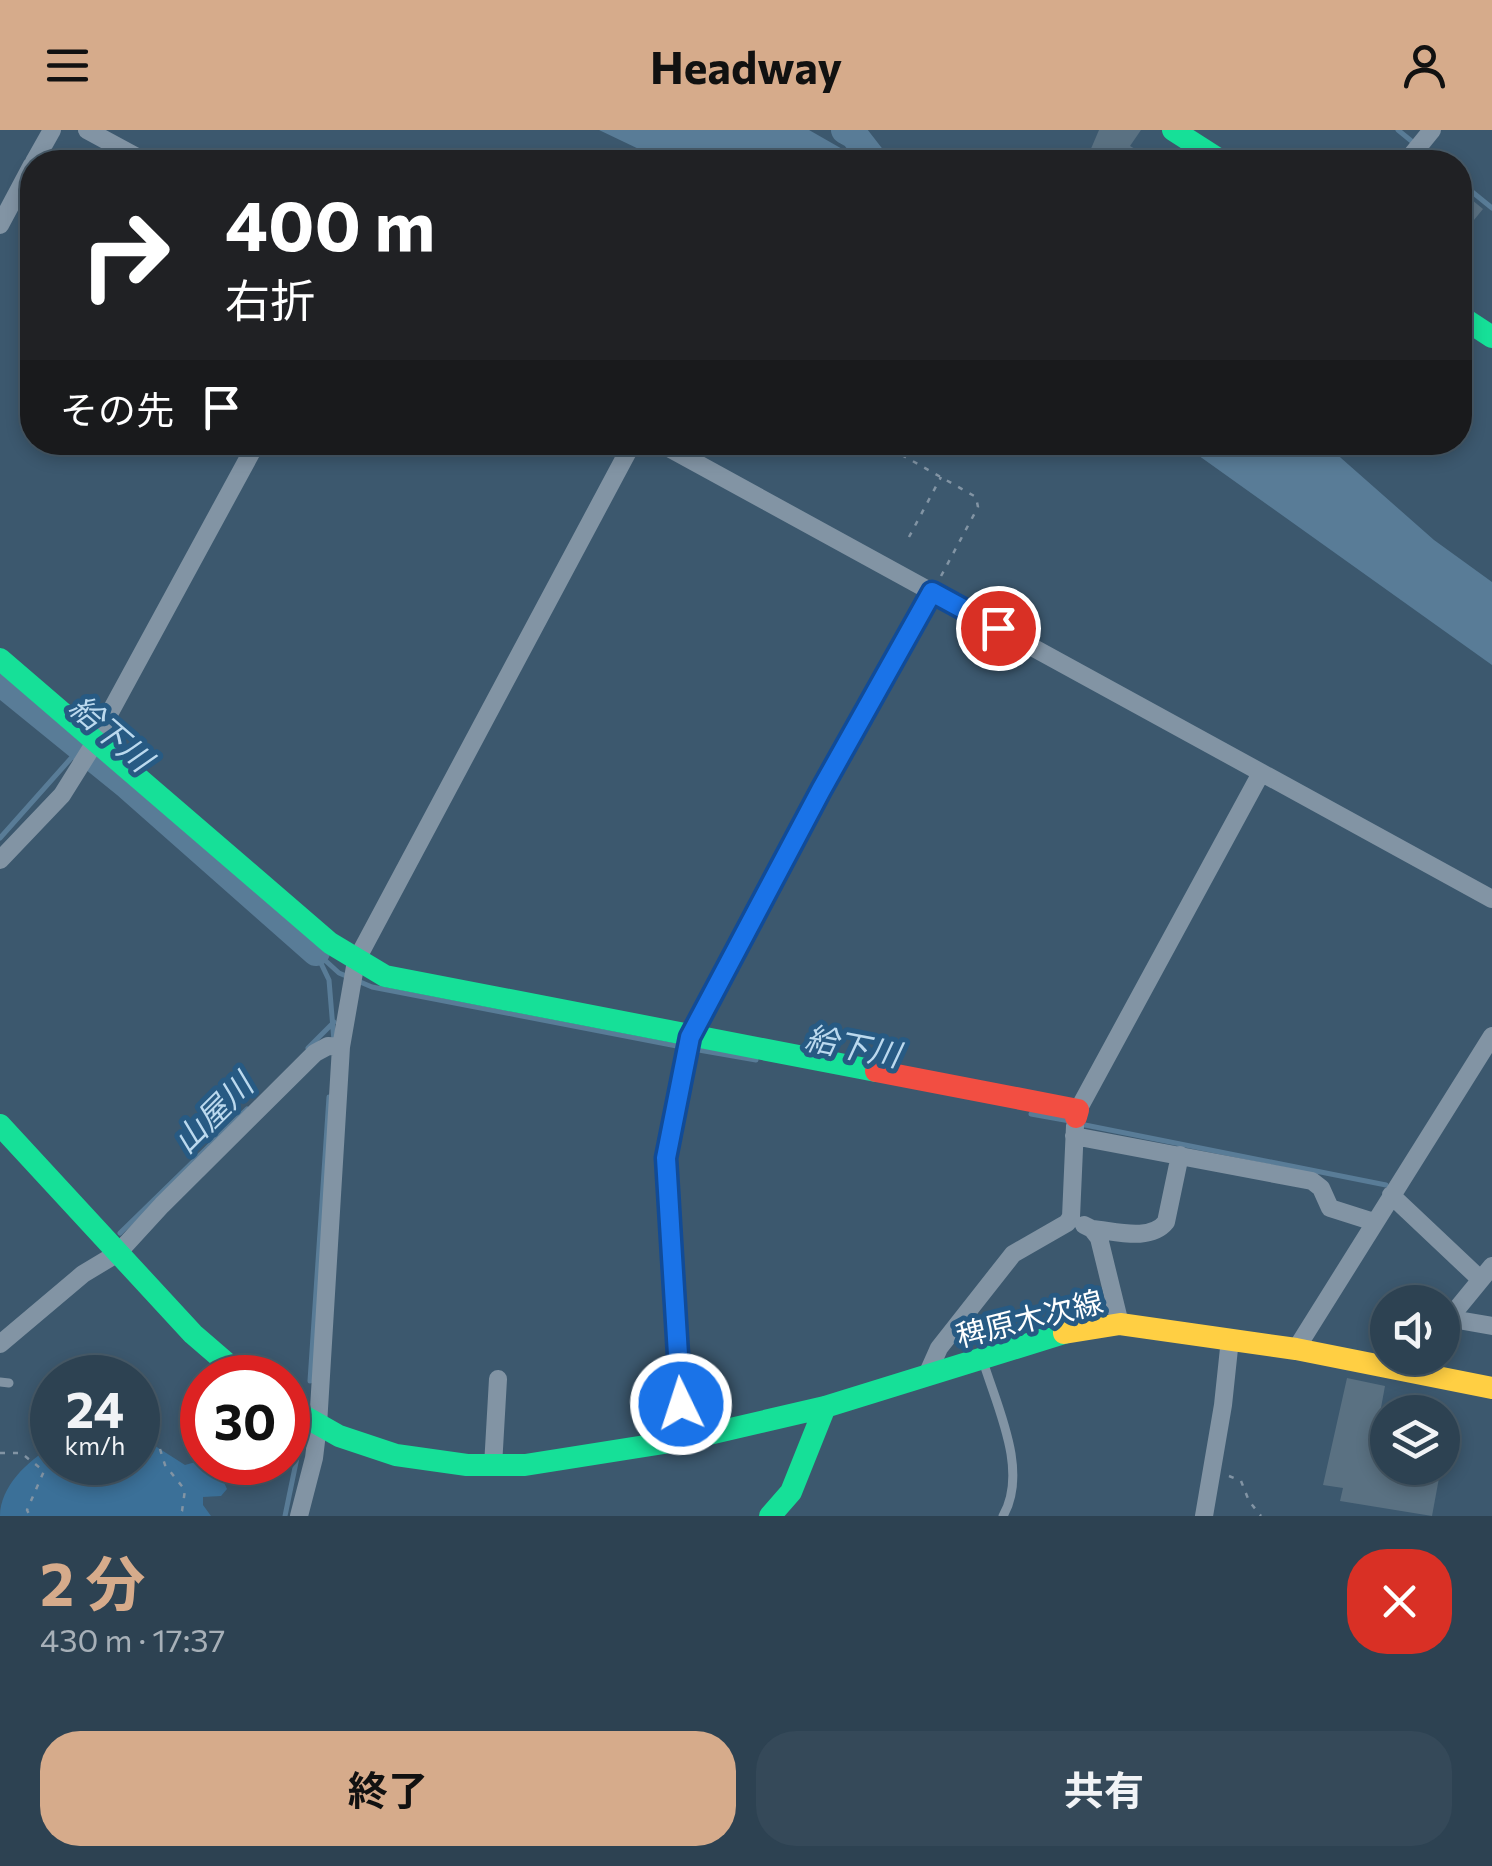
<!DOCTYPE html>
<html lang="ja">
<meta charset="utf-8">
<style>
:root{--surface:#2d4252;--page:#354959;--text:#f1f3f6;--muted:#a7b0b8;--line:#485b69;--accent:#d6ab8b}
body{margin:0;font-family:Commissioner,"Noto Sans JP",sans-serif;background:var(--page);color:var(--text);height:100vh;display:flex;flex-direction:column;font-size:38px;white-space:nowrap}
*{box-sizing:border-box;margin:0}
p{font-size:32px;color:var(--muted)}
.icon{flex:none;width:55px;height:55px;fill:none;stroke:currentColor;stroke-width:2;stroke-linecap:round;stroke-linejoin:round}
.map{position:relative;height:1386px;overflow:hidden}
.side{display:flex;flex-direction:column;background:var(--surface);flex:1}
.side>*{flex:none}
.banner{position:absolute;left:20px;top:20px;width:1452px;height:305px;border-radius:40px;box-shadow:0 5px 15px #0003,0 0 0 2px var(--line);background:#202124;color:#fff;overflow:hidden}
.fabs{position:absolute;left:1370px;top:1155px;display:grid;gap:20px}
.fabs a{display:grid;place-items:center;width:90px;height:90px;border-radius:50%;background:var(--surface);box-shadow:0 5px 15px #0003,0 0 0 2px var(--line);font-size:50px}
.speed{position:absolute;left:30px;top:1225px;display:flex;gap:20px;font-size:50px;font-weight:700;text-align:center}
.speed>*{display:grid;place-content:center;width:130px;height:130px;border-radius:50%;background:var(--surface);box-shadow:0 5px 15px #0003,0 0 0 2px var(--line);line-height:1}
.speed small{font-size:25px;font-weight:400}
.speed .limit{border:15px solid #d22;background:#fff;color:#111}
.pin{position:absolute;display:grid;place-items:center;width:85px;height:85px;color:#fff;margin:-42px;border:5px solid #fff;border-radius:50%;box-shadow:0 2px 10px #0007}
.me{position:absolute;width:110px;margin:-55px;rotate:356deg;stroke-linejoin:round;filter:drop-shadow(0 0 8px #0008)}
.turn{display:flex;align-items:center;gap:35px;height:210px;padding:0 40px;font-size:45px}
.turn .icon{width:130px;height:130px;stroke-width:2.5}
.turn b{display:block;font-size:70px;line-height:85px}
.then{display:flex;align-items:center;height:95px;padding:0 40px;background:#0003;gap:20px;font-size:38px}
.round{display:grid;place-items:center;flex:none;width:105px;height:105px;border-radius:40px;background:var(--page)}
.headline{display:flex;align-items:center;justify-content:space-between;height:170px;padding:0 40px}
h1{font-size:60px;font-weight:700;line-height:75px;color:var(--accent)}
.button{display:flex;gap:20px;margin-top:auto;padding:20px 40px}
.button a{flex:1;height:115px;border-radius:40px;background:var(--accent);color:#111;font-size:40px;font-weight:700;line-height:115px;text-align:center}
.button a+a{background:var(--page);color:var(--text)}
header{display:flex;justify-content:space-between;align-items:center;height:130px;padding:0 40px;background:var(--accent);color:#111;font-size:45px;font-weight:700}
.map>svg:first-child{display:block}
</style>
<header><svg class="icon" aria-label="menu" viewBox="0 0 24 24"><path d="M4 6h16M4 12h16M4 18h16"/></svg>Headway<svg class="icon" aria-label="person" viewBox="0 0 24 24"><circle cx="12" cy="8" r="4"/><path d="M4 21q1-7 8-7t8 7"/></svg></header>
<div class="map">
<svg width="1492" height="1386" viewBox="0 0 1492 1386">
<rect width="100%" height="100%" fill="#3c586e"/>
<path fill="#3b7098" d="M 138,1305 L 185,1335 L 199,1331 L 220,1344 L 227,1359 L 221,1366 L 203,1367 L 203,1375 L 211,1386 L 0,1386 C 0,1357 28,1330 52,1317 L 52,1332 L 138,1332 Z"/>
<path fill="#597c97" d="M 599,0 L 809,0 L 865,32 L 666,32 Z
M 1181,313 L 1324,313 L 1434,410 L 1492,452 L 1492,535 Z"/>
<g fill="none" stroke-linecap="round" stroke-linejoin="round">
<path stroke="#597c97" stroke-width="5" d="M 1398,0 L 1437,32
M 1460,52 L 1492,78
M 0,708 L 81,617
M 316,822 L 339,843 L 372,857 L 682,917
M 317,825 L 329,850 L 334,911
M 308,918 L 334,892
M 693,919 L 756,930
M 1031,984 L 1070,991
M 1080,994 L 1386,1055
M 120,1103 L 247,979
M 310,1251 L 329,967
M 285,1386 L 300,1313"/>
<path stroke="#597c97" stroke-width="28" d="M 845,0 L 854,5 L 875,32
M 0,552 L 128,656 L 316,822"/>
</g>
<path fill="#5a7182" d="M 1099,0 L 1141,0 L 1130,16 L 1144,24 L 1137,32 L 1094,32 L 1087,28 Z
M 1460,60 L 1483,79 L 1460,107 Z
M 1347,1248 L 1385,1256 L 1373,1321 L 1388,1324 L 1388,1338 L 1439,1348 L 1432,1386 L 1340,1371 L 1343,1358 L 1323,1355 Z"/>
<g fill="none" stroke-linecap="round" stroke-linejoin="round">
<path stroke="#8294a4" stroke-width="2.5" stroke-dasharray="5 8" stroke-linecap="butt" d="M 879,312 L 976,367 L 978,377 L 940,448
M 909,407 L 941,347
M 160,1319 L 165,1335 L 185,1360 L 182,1381 L 177,1386
M 0,1323 L 21,1323 L 44,1341 L 27,1380 L 30,1386
M 1229,1346 L 1241,1351 L 1249,1371 L 1261,1386"/>
<path stroke="#8294a4" stroke-width="9" d="M 983,1231 C 997,1277 1029,1341 1003,1386
M 0,1252 L 9,1253"/>
<path stroke="#8294a4" stroke-width="18" d="M 87,0 L 146,32
M 34,32 L 52,0
M 1406,32 L 1432,0
M 0,95 L 32,35
M 658,312 L 1492,769
M 95,610 L 257,312
M 0,730 L 62,665 L 92,617
M 1078,980 L 1261,643
M 1074,1006 L 1312,1051 L 1321,1058 L 1330,1078 L 1374,1092
M 1391,1065 L 1480,1149
M 1084,1095 L 1092,1099 L 1099,1108 L 1120,1194
M 1092,1099 C 1115,1101 1150,1112 1166,1092 L 1180,1025
M 1452,1185 L 1458,1190 L 1492,1196
M 1442,1197 L 1492,1136
M 0,1214 L 83,1144 L 118,1123 L 162,1075 L 315,923 L 328,916 L 341,917
M 1296,1219 L 1492,906
M 927,1245 L 939,1218 L 1013,1124 L 1067,1093 L 1071,1087 L 1075,996
M 683,1310 L 666,1028 L 690,907 L 821,660 L 932,462
M 493,1336 L 498,1249
M 299,1386 L 314,1328 L 318,1295 L 341,917 L 356,831 L 633,312
M 1204,1386 L 1223,1275 L 1230,1209"/>
<path stroke="#16e098" stroke-width="22" d="M 1173,0 L 1223,32
M 1460,186 L 1492,207
M 0,529 L 330,813 L 385,846 L 876,941
M 0,995 L 193,1204 L 244,1248
M 288,1277 L 339,1306 L 396,1325 L 467,1335 L 525,1335 L 683,1310 L 825,1277 L 1064,1203
M 770,1386 L 791,1362 L 825,1277"/>
<path stroke="#ffcf43" stroke-width="22" d="M 1064,1203 L 1120,1194 L 1296,1219 L 1492,1258"/>
<path stroke="#f24e42" stroke-width="22" d="M 876,941 L 1078,980 L 1076,987"/>
</g>
<g fill="none" stroke-linecap="round" stroke-linejoin="round">
<defs>
<path id="route" d="M 681,1274 L 666,1028 L 690,907 L 821,660 L 932,462 L 998,498"/>
</defs>
<use href="#route" stroke="#114b97" stroke-width="25"/>
<use href="#route" stroke="#1a73e8" stroke-width="18"/>
</g>
<g text-anchor="middle" dominant-baseline="central" stroke-width="10" stroke-linejoin="round" paint-order="stroke">
<g font-size="30" fill="#fff" stroke="#275a83">
<text transform="translate(1029 1187) rotate(-14)">稗原木次線</text>
</g>
<g font-size="32" font-style="italic" fill="#bbd9ee" stroke="#275a83">
<text transform="translate(112 602) rotate(41)">給下川</text>
<text transform="translate(853 915) rotate(11)">給下川</text>
<text transform="translate(212 982) rotate(-45)">山屋川</text>
</g>
</g>
</svg>
<div class="fabs">
<a><svg class="icon" aria-label="sound" viewBox="0 0 24 24"><path d="M4 9h4l5-4v14l-5-4H4zM17 9q2 3 0 6"/></svg></a>
<a><svg class="icon" aria-label="layers" viewBox="0 0 24 24"><path d="M12 4l9 5-9 5-9-5zM3 14l9 5 9-5"/></svg></a>
</div>
<div class="speed"><div>24<small>km/h</small></div><div class="limit">30</div></div>
<div class="pin" style="left:998px;top:498px;background:#d93025"><svg class="icon" aria-label="arrive" viewBox="0 0 24 24"><path d="M6 21V4h12l-3 4 3 4H6"/></svg></div>
<svg class="me" style="left:681px;top:1274px" viewBox="-20 -20 40 40"><circle r="17" fill="#1a73e8" stroke="#fff" stroke-width="3"/><path d="M0-11L8 9 0 5-8 9z" fill="#fff"/></svg>
<div class="banner">
<div class="turn"><svg class="icon" aria-label="right" viewBox="0 0 24 24"><path d="M7 20v-9h11M14 6l5 5-5 5"/></svg><div><b>400 m</b>右折</div></div>
<div class="then">その先<svg class="icon" aria-label="arrive" viewBox="0 0 24 24"><path d="M6 21V4h12l-3 4 3 4H6"/></svg></div>
</div>
</div>
<section class="side">
<div class="headline"><div><h1>2 分</h1><p>430 m · 17:37</p></div><a class="round" style="background:#d93025;color:#fff"><svg class="icon" aria-label="close" viewBox="0 0 24 24"><path d="M6 6l12 12M18 6L6 18"/></svg></a></div>
<div class="button"><a>終了</a><a>共有</a></div>
</section>
